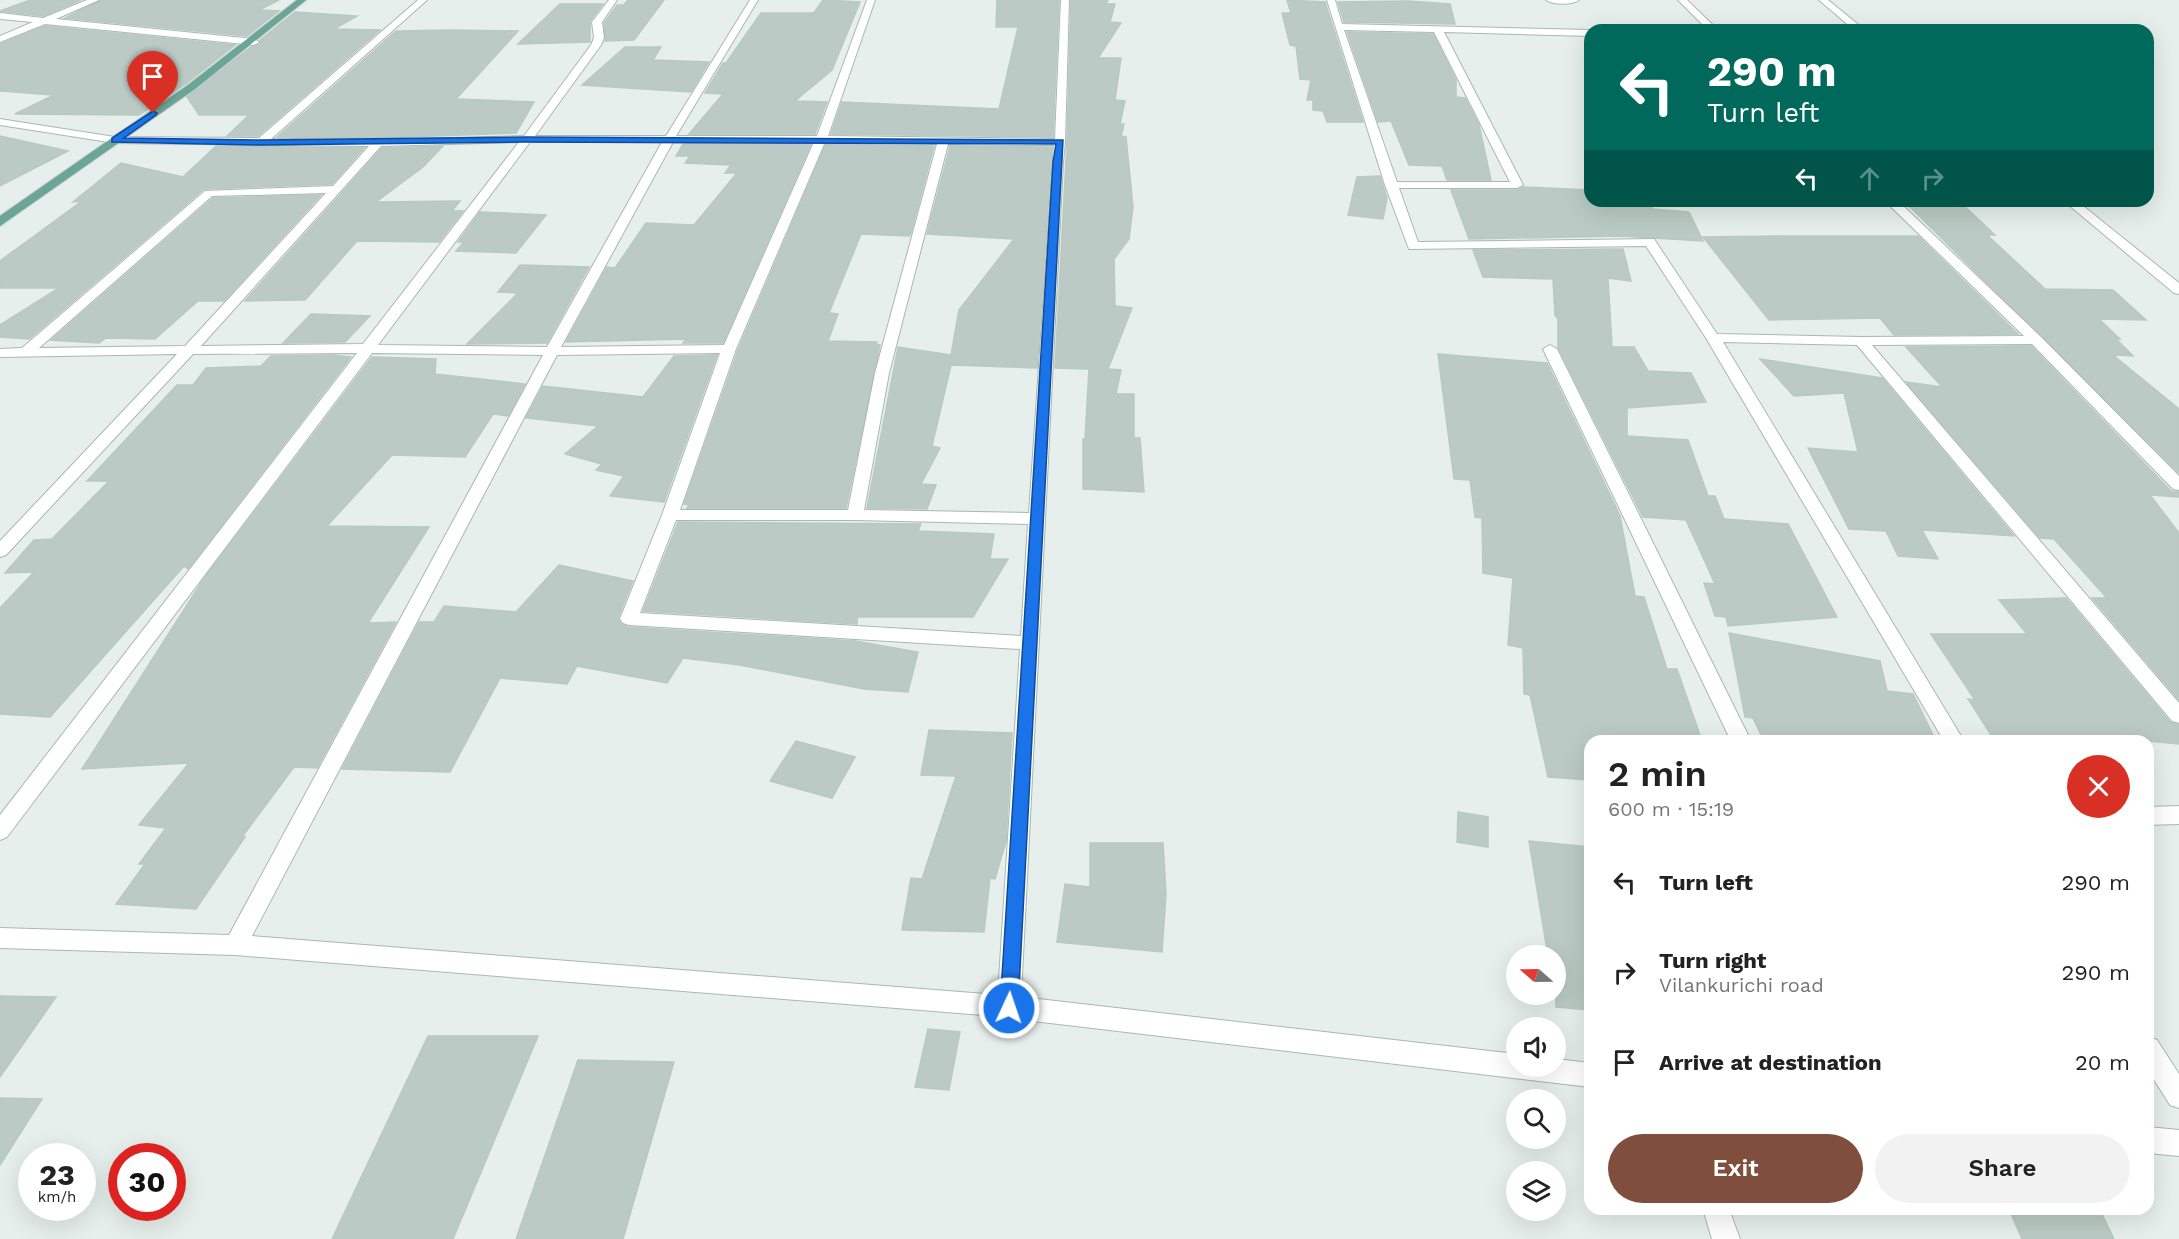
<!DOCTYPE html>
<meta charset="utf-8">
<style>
:root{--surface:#fff;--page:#f2f2f2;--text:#222;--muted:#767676;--accent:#804e3d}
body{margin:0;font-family:"Work Sans",sans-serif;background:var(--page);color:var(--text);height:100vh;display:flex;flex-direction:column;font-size:22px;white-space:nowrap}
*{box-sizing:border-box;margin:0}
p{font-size:20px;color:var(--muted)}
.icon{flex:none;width:33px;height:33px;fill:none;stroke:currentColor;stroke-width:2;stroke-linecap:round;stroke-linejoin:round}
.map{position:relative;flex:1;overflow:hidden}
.panel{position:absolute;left:1584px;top:735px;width:570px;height:480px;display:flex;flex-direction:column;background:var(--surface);border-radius:18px;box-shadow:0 6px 24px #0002}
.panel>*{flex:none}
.guide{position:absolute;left:1584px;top:24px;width:570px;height:183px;border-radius:18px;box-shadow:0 6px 24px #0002;background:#00695c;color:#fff;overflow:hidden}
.needle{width:39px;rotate:290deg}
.buttons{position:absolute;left:1506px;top:945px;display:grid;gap:12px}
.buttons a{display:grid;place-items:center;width:60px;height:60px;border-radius:50%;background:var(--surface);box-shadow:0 6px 24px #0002;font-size:30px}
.speed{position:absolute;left:18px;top:1143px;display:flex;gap:12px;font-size:30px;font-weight:700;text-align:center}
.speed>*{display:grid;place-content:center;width:78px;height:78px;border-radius:50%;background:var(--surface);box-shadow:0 6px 24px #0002;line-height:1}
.speed small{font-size:15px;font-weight:400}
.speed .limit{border:9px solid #d22;background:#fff;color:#111}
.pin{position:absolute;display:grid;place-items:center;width:51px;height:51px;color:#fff;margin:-62px -26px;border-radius:50% 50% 50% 0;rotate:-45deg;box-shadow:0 0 6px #0007}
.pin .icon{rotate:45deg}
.me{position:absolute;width:66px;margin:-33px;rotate:3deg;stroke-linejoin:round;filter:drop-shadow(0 0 4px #0008)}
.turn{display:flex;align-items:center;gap:21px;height:126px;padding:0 24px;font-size:27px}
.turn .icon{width:78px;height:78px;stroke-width:2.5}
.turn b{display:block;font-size:42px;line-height:51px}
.lanes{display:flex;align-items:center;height:57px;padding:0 24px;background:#0003;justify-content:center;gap:30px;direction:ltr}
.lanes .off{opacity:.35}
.round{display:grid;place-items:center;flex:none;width:63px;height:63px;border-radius:32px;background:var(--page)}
.summary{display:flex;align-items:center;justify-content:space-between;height:102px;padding:0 24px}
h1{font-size:36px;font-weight:600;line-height:45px}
.primary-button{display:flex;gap:12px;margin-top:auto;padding:12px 24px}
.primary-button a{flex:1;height:69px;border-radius:36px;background:var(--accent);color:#fff;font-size:24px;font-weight:600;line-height:69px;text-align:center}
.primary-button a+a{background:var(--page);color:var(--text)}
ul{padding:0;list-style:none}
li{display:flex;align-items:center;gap:18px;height:90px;padding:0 24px}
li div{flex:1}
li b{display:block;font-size:22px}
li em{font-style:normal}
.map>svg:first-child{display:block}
</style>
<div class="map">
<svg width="2179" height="1239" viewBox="0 0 2179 1239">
<rect width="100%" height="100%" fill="#e6efeb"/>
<path fill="#bbcac4" stroke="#b8c9c2" stroke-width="1.5" d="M 30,0 L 81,0 L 43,16 L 0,11 Z
M 101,0 L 279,0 L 259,10 L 279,11 L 247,36 L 65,18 Z
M 628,0 L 664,0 L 634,40 L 605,41 L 604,23 L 617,5 L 624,5 Z
M 823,0 L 860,2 L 832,70 L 795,101 L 827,102 L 815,134 L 689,134 L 723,94 L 705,93 L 723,63 L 726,63 L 761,13 L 814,13 Z
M 997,0 L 1059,0 L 1053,137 L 831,134 L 842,102 L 999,109 L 1018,27 L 996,27 Z
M 1071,0 L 1108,0 L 1106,4 L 1115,4 L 1110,22 L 1121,23 L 1098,58 L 1121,58 L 1115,100 L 1125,101 L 1120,124 L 1124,124 L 1121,136 L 1126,137 L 1133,207 L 1129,239 L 1114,259 L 1115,306 L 1132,308 L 1108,369 L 1121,370 L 1116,394 L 1134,394 L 1134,438 L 1140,438 L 1144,492 L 1083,489 L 1083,439 L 1085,439 L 1089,369 L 1055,368 L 1067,142 Z
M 1287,0 L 1325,2 L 1363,122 L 1327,122 L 1323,111 L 1313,110 L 1313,100 L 1307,100 L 1311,80 L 1300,79 L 1296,46 L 1290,45 L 1282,13 L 1291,13 Z
M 1408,1 L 1450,4 L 1455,24 L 1344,22 L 1338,2 Z
M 560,4 L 603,4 L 590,21 L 590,42 L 518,44 Z
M 295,12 L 357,16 L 334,29 L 380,30 L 258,136 L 227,136 L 249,115 L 199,115 L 187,97 L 251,47 L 260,44 L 260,40 Z
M 45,26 L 235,45 L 187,83 L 139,115 L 15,114 L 54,95 L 0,91 L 0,44 Z
M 451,30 L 518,31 L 456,99 L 534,102 L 516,133 L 378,138 L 277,137 L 396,31 Z
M 1347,32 L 1433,34 L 1456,80 L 1456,97 L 1465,98 L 1479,125 L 1491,180 L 1447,180 L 1442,166 L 1409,165 L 1391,121 L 1378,122 Z
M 625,47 L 661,47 L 653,60 L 709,62 L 691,92 L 582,85 Z
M 0,136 L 68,151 L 0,186 Z
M 683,144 L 811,144 L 723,343 L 683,343 L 686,339 L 566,342 L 607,267 L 615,268 L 646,223 L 694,225 L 737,173 L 725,173 L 731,165 L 685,163 L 690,156 L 676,156 Z
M 826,144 L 934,146 L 911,233 L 909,236 L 861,234 L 829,313 L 838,314 L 828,341 L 877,342 L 876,344 L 880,345 L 846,508 L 687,508 L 689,505 L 684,504 L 738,350 Z
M 216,146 L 364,148 L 332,184 L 204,189 L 29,339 L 0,337 L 0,325 L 59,288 L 0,288 L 0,261 L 82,201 L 73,202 L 121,163 L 183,177 Z
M 443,146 L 423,167 L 376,202 L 460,201 L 452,211 L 463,211 L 439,242 L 357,241 L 305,300 L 245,301 L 382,148 Z
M 950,146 L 1052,147 L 1037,368 L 951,365 L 932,446 L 940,448 L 921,484 L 936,485 L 927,509 L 867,508 L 898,347 L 951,355 L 959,310 L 1014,239 L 927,234 Z
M 1380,176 L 1387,198 L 1383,219 L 1348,215 L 1357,177 Z
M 1524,187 L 1590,190 L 1590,201 L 1648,201 L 1653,209 L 1689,212 L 1703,241 L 1620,236 L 1469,239 L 1451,190 L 1517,190 Z
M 321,195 L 224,301 L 198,301 L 155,339 L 106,338 L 99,343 L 51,340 L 213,198 Z
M 1904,201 L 1959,201 L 1995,235 L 1987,235 L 2045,289 L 2113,290 L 2146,320 L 2099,319 L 2120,339 L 2116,339 L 2133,356 L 2113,355 L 2179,409 L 2179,473 Z
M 480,212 L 546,215 L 516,253 L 456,251 L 464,242 L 458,242 Z
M 1782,236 L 1918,236 L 2018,334 L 1894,335 L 1880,318 L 1769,320 L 1703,237 Z
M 1623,249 L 1631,281 L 1608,278 L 1612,347 L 1634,347 L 1648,371 L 1691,373 L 1706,402 L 1627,408 L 1627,436 L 1688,440 L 1708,496 L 1715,496 L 1724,519 L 1788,524 L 1837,617 L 1728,626 L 1726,617 L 1715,616 L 1704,583 L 1715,584 L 1686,520 L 1643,517 L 1558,347 L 1558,319 L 1555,315 L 1553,279 L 1483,277 L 1473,250 Z
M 520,265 L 589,267 L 547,343 L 467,344 L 518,293 L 498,292 Z
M 311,314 L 370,316 L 345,342 L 283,343 Z
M 2031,346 L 2171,491 L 2179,492 L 2179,497 L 2150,495 L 2179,533 L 2179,700 L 2092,598 L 2107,598 L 2054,539 L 2040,538 L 1906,382 L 1942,387 L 1906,347 Z
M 1438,354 L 1547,363 L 1620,516 L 1635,596 L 1644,597 L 1667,669 L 1677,669 L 1702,741 L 1590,741 L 1590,780 L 1548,777 L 1530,695 L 1524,694 L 1523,648 L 1508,645 L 1513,578 L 1483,573 L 1482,518 L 1475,517 L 1470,480 L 1454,479 Z
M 333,355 L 351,357 L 188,569 L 184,566 L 50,717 L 0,714 L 0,608 L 34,572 L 5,573 L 34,540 L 52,539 L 109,481 L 87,481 L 177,385 L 193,385 L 206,368 L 261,366 L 271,356 Z
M 717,355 L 664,502 L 610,496 L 624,476 L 596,470 L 602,464 L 565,454 L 598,426 L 526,418 L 543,386 L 643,397 L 674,356 Z
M 372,357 L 436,359 L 435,374 L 525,384 L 508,416 L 493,414 L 465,457 L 392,455 L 327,526 L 429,527 L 368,623 L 396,622 L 317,768 L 294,767 L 242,837 L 245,837 L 196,909 L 116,904 L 145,864 L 139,864 L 166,828 L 139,825 L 189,763 L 82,769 L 203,580 Z
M 1760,359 L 1882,378 L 2014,536 L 1922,530 L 1938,559 L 1898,556 L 1886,531 L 1849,529 L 1808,448 L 1858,452 L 1844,393 L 1794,396 Z
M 678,522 L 921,524 L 918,531 L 994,534 L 990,559 L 1008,559 L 973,617 L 857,617 L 857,624 L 643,611 Z
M 559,565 L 633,581 L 618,618 L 621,624 L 628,627 L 855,641 L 918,652 L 908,692 L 864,689 L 740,665 L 683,658 L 667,683 L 577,666 L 567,684 L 500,678 L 450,772 L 342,769 L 419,622 L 434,622 L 444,606 L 516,612 Z
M 2066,598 L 2170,722 L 2179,725 L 2179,744 L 2148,741 L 1995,741 L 1968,699 L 1975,700 L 1931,634 L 2027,634 L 1999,600 Z
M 1729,633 L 1880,661 L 1887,691 L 1913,694 L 1936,741 L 1764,741 L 1753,718 L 1745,717 Z
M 929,730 L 1012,733 L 1006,841 L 995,879 L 990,878 L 984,932 L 902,930 L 911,878 L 922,879 L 956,776 L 921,775 Z
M 796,741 L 855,757 L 832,798 L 770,781 Z
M 1458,812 L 1488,817 L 1488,847 L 1457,842 Z
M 1529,841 L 1590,847 L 1590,1010 L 1556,1007 L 1556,956 L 1548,956 Z
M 1090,843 L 1163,843 L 1166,894 L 1162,952 L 1057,942 L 1065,884 L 1090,887 Z
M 0,996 L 56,997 L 0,1077 Z
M 928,1029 L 960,1032 L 949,1090 L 915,1087 Z
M 428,1036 L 538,1036 L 453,1239 L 332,1239 Z
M 578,1060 L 674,1062 L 623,1239 L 516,1239 Z
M 0,1098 L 42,1099 L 0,1165 Z
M 2009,1209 L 2075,1209 L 2101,1212 L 2114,1239 L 2022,1239 Z"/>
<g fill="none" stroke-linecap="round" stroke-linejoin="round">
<defs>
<path id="minor" d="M 87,0 L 99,0 L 56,19 L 254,39 L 259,42 L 254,45 L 45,24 L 0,42 L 0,36 L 33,22 L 0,19 L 0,13 L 43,18 Z
M 418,0 L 427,0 L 271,139 L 378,140 L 524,136 L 591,45 L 594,38 L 592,22 L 609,0 L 617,0 L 602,22 L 604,38 L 601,45 L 535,136 L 666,136 L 750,0 L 758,0 L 676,136 L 817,136 L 867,0 L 875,0 L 828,136 L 1055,139 L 1061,0 L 1069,0 L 1065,142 L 1063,162 L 1021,997 L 1516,1054 L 1516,1066 L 1556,1066 L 1556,1059 L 1590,1063 L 1590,1087 L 983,1015 L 235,955 L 0,948 L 0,928 L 229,935 L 543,355 L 372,353 L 7,837 L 0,840 L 0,815 L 357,353 L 193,354 L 6,555 L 0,557 L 0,541 L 177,354 L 0,357 L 0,349 L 22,348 L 205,191 L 333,186 L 369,146 L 115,143 L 0,125 L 0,119 L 115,137 L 259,138 ZM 519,142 L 363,344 L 201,346 L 381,146 ZM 530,142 L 662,142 L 547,347 L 378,345 ZM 673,142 L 814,142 L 724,345 L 561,347 ZM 825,142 L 937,144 L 875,373 L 848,510 L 680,510 L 736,349 ZM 948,144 L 1054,145 L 1029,513 L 864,510 L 889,373 ZM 326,193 L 185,346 L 39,348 L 212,196 ZM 720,353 L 662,515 L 620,619 L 623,623 L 629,625 L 1020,649 L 998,995 L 252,936 L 557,355 ZM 676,520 L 855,520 L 1028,524 L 1021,636 L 640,613 Z
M 1327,0 L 1335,0 L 1342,24 L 1590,30 L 1590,36 L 1444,32 L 1523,185 L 1517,188 L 1399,188 L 1418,242 L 1654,239 L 1717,334 L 1861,337 L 2024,336 L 1885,201 L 1898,201 L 2041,337 L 2179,476 L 2179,490 L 2173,489 L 2032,344 L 1872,345 L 2179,703 L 2179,723 L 2172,721 L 1857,345 L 1723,342 L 1964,741 L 1944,741 L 1706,338 L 1646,246 L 1409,249 L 1385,185 ZM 1344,30 L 1434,32 L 1510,182 L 1397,182 Z
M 1546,0 L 1579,0 C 1572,5 1553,5 1546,0 Z
M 1678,0 L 1687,0 L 1718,30 L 1708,30 Z
M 1819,0 L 1828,0 L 1865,30 L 1854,30 Z
M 2064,201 L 2077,201 L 2179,283 L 2179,294 L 2174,293 Z
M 1550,345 L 1557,349 L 1751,741 L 1731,741 L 1543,349 Z
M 2179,806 L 2179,824 L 2148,825 L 2148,807 Z
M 2148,1036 L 2157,1040 L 2179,1074 L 2179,1108 L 2170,1105 L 2148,1070 Z
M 2148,1127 L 2179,1130 L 2179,1156 L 2148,1153 Z
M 1703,1209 L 1729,1209 L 1740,1239 L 1712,1239 Z"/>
<path id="major" d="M 297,0 L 306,0 L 195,89 L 0,226 L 0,216 L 188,85 Z"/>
</defs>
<use href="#minor" stroke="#a8b8b2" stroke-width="2"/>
<use href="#major" stroke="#c2cac8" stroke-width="2"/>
<use href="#minor" fill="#fff" fill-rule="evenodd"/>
<use href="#major" fill="#6aa596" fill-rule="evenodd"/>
</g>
<path fill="#1a73e8" stroke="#114b97" stroke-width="1.5" d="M 153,111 L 157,113 L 156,115 L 124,138 L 260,140 L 526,137 L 1063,140 L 1018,1008 L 1015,1014 L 1009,1016 L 1003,1014 L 1000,1008 L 1053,162 L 1056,144 L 526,142 L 260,145 L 112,142 L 112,138 Z"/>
</svg>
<div class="buttons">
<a><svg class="needle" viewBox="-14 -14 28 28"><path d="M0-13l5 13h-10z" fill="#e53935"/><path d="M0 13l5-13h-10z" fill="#767676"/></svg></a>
<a><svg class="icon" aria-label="sound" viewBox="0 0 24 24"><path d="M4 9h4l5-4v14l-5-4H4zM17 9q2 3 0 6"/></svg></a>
<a><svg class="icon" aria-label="search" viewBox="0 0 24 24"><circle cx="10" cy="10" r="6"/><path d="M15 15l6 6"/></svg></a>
<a><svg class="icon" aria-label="layers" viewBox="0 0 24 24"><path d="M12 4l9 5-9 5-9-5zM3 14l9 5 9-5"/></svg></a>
</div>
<div class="speed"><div>23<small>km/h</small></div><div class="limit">30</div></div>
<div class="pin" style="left:153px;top:113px;background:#d93025"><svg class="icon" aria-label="arrive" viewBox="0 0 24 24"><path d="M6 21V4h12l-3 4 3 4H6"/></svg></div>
<svg class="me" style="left:1009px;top:1008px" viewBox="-20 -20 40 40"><circle r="17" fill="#1a73e8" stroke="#fff" stroke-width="3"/><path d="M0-11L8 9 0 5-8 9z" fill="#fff"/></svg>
<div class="guide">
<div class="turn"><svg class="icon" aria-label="left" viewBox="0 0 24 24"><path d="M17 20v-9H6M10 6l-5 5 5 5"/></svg><div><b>290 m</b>Turn left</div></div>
<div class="lanes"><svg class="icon" aria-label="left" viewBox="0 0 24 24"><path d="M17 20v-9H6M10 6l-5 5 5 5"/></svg><svg class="icon off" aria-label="ahead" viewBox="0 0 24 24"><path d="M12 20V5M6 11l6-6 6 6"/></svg><svg class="icon off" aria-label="right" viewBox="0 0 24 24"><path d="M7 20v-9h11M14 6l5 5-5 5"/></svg></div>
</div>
<section class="panel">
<div class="summary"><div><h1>2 min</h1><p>600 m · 15:19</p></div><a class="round" style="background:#d93025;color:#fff"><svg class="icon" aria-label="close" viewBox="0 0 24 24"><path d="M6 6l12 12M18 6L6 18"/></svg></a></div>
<ul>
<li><svg class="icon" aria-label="left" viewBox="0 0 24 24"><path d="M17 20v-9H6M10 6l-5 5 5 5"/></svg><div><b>Turn left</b></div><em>290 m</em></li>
<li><svg class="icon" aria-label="right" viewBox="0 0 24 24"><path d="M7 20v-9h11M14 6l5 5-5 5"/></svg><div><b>Turn right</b><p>Vilankurichi road</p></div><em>290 m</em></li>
<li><svg class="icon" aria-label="arrive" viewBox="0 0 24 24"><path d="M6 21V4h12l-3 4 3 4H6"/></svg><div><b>Arrive at destination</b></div><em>20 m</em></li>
</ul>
<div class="primary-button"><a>Exit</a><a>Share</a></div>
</section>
</div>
